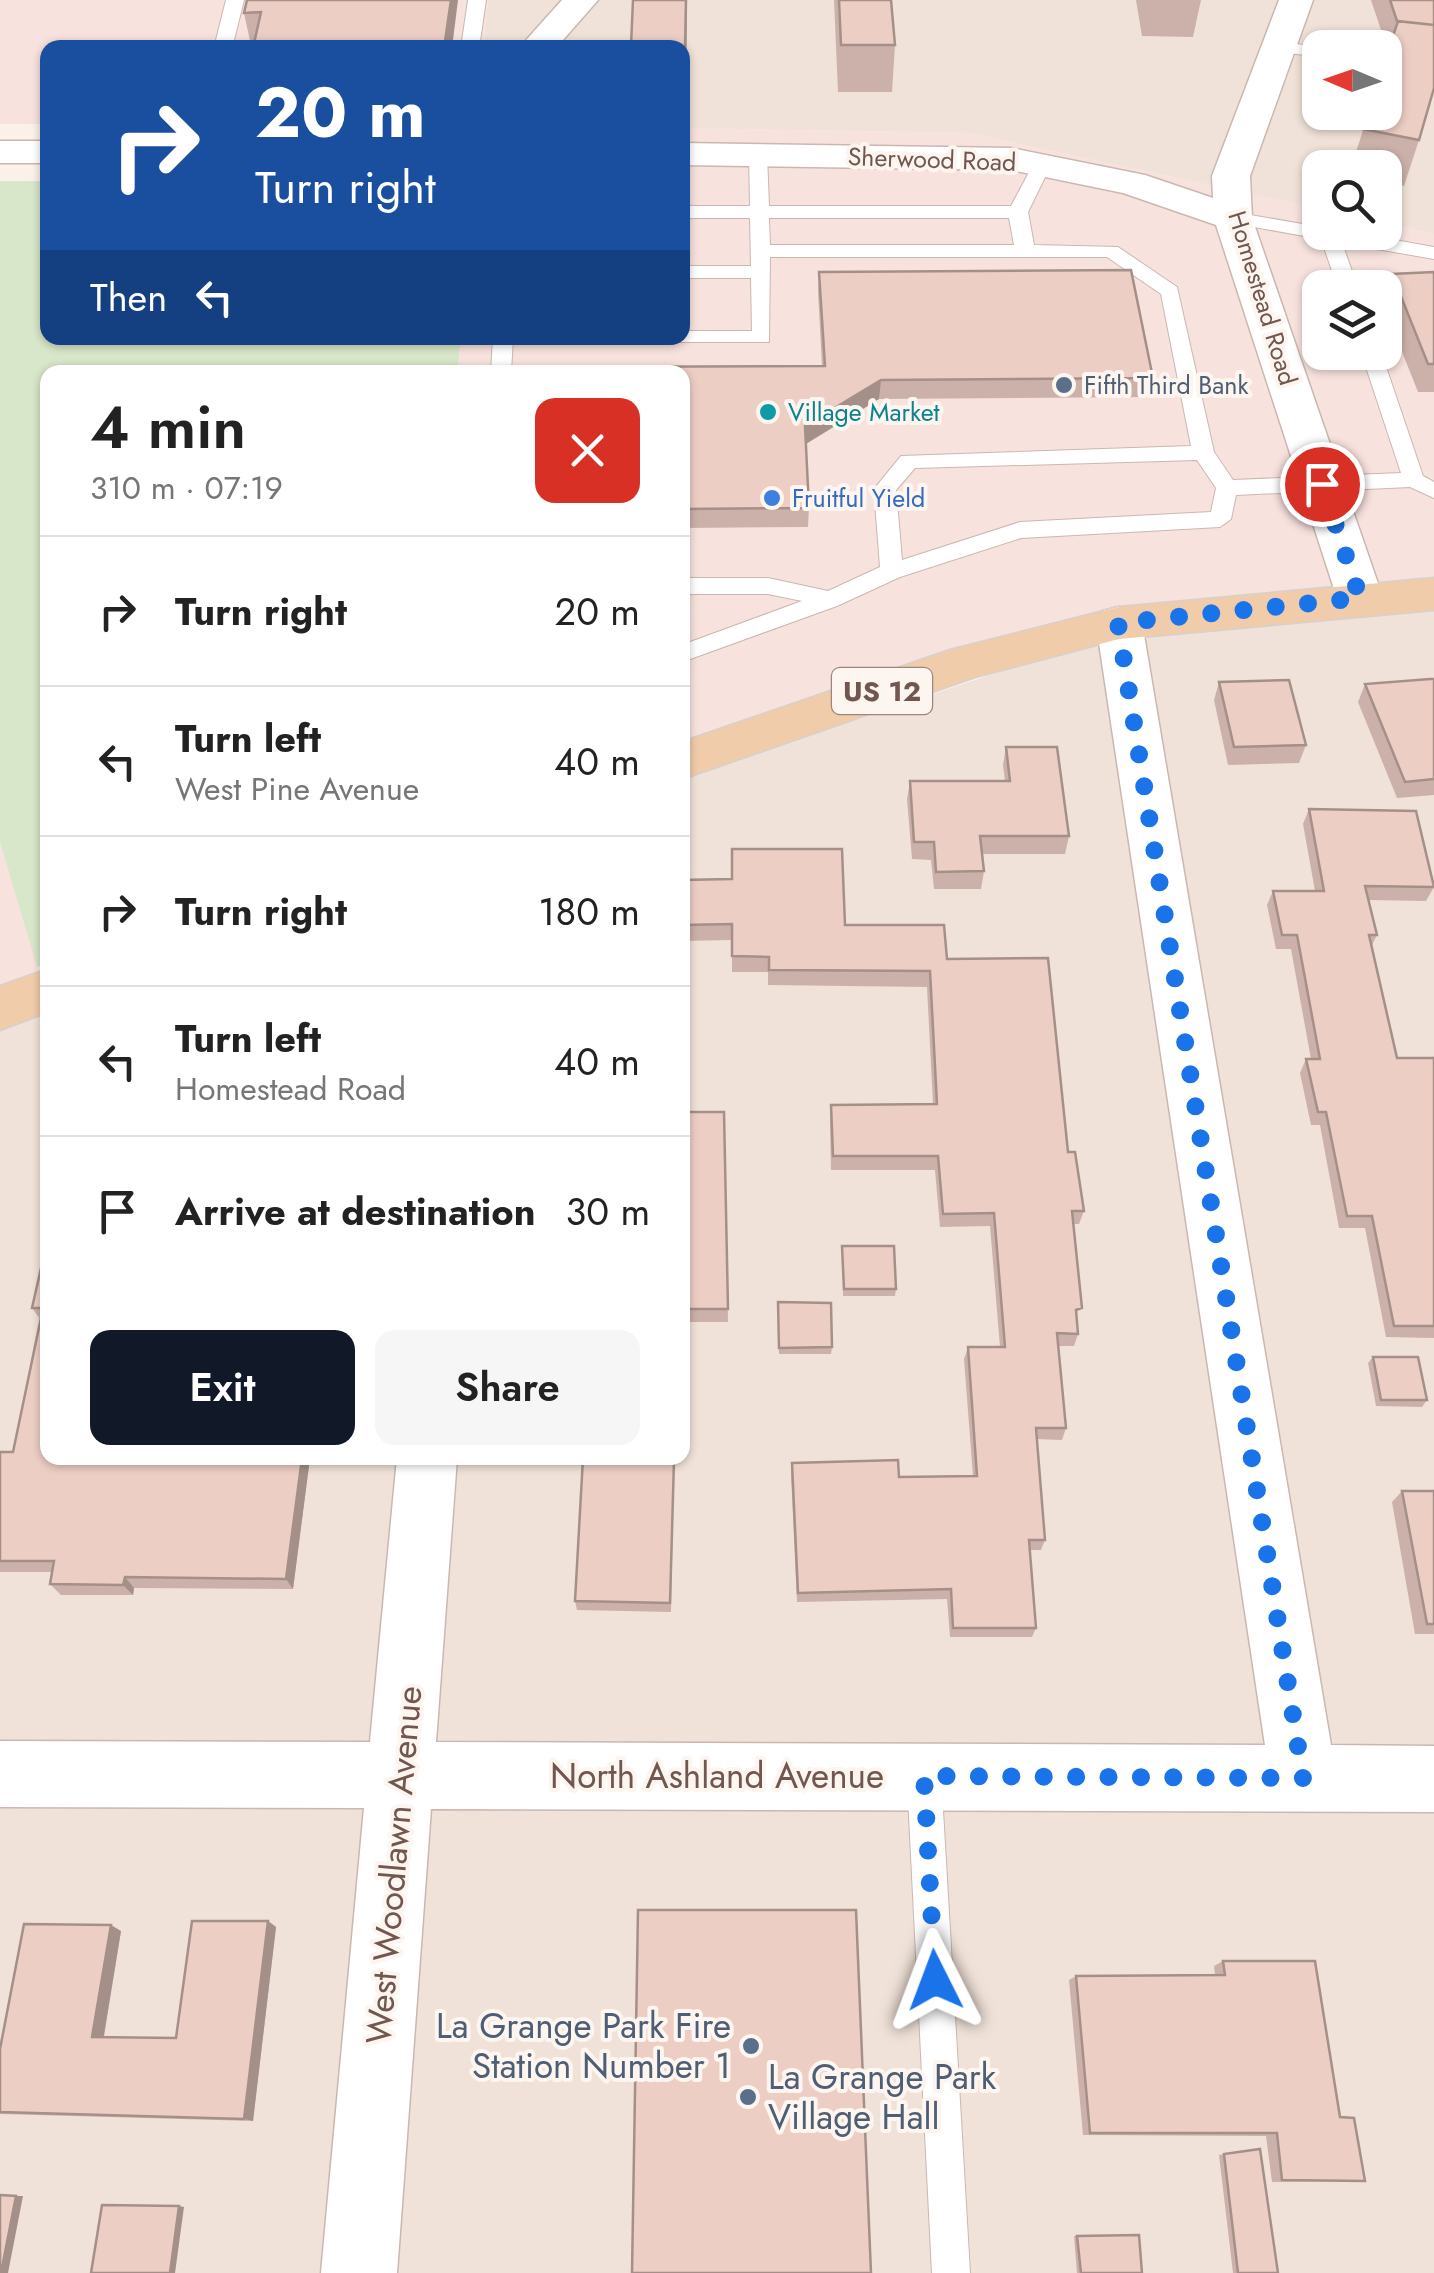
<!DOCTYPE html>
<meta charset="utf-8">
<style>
:root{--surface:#fff;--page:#f6f6f6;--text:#222;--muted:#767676;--line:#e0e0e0;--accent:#111827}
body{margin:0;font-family:Jost,sans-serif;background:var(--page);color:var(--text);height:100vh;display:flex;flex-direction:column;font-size:38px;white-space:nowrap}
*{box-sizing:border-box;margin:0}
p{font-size:32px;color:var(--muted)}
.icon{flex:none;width:55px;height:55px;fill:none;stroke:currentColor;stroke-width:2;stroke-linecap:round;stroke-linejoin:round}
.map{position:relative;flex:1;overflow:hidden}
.drawer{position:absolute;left:40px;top:365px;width:650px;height:1100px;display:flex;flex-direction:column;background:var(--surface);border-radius:20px;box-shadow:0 2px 8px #0004}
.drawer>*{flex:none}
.top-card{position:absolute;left:40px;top:40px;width:650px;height:305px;border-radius:20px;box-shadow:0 2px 8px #0004;background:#1a4fa0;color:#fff;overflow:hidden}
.needle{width:65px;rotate:272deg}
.controls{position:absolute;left:1302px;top:30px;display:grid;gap:20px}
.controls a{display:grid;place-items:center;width:100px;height:100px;border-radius:20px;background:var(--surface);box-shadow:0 2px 8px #0004;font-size:50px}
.pin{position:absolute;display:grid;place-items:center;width:85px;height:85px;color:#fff;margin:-42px;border:5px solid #fff;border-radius:50%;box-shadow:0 2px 10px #0007}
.me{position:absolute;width:110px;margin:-55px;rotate:357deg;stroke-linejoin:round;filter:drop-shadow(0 0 8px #0008)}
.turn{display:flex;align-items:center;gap:35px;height:210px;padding:0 50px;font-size:45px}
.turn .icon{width:130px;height:130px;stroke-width:2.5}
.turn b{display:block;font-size:70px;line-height:85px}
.then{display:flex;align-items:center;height:95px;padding:0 50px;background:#0003;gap:20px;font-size:38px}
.round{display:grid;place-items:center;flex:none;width:105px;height:105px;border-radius:20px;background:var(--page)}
.summary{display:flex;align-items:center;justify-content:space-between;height:170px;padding:0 50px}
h1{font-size:60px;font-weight:600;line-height:75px}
.button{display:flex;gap:20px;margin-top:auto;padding:20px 50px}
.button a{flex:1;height:115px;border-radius:20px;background:var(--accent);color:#fff;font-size:40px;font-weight:600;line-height:115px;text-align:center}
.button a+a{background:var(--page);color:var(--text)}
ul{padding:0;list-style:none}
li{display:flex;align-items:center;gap:30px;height:150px;padding:0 50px;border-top:2px solid var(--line)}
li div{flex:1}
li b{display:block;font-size:38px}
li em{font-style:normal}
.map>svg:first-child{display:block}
</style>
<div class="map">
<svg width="1434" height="2273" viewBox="0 0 1434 2273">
<rect width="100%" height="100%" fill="#faf1e9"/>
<path fill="#f0e2d8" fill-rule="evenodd" d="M 488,0 L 1434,0 L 1434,234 L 1385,223 L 1385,168 L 1320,168 L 1320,209 L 969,133 L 683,128 L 682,48 L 483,48 ZM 1320,48 L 1385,48 L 1385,112 L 1320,112 Z
M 1434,610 L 1434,2273 L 0,2273 L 0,1024 L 47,1007 L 48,1458 L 682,1458 L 683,778 L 1103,637 Z"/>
<path fill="#f8e2de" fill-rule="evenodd" d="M 0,0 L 488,0 L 483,47 L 48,48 L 47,124 L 0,124 Z
M 683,128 L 969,133 L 1320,209 L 1320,232 L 1385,232 L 1385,223 L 1434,234 L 1434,587 L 1116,617 L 683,753 L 682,372 L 457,372 L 461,338 L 682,338 ZM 1320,288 L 1385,288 L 1385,352 L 1320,352 Z
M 0,842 L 44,987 L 0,1002 Z"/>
<path fill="#d8e6c9" d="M 0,181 L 47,181 L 48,338 L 461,338 L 457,372 L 48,372 L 48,963 L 37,967 L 0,842 Z"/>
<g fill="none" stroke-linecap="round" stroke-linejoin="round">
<defs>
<path id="lane" d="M 226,0 L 244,0 L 232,48 L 214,48 Z
M 468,0 L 486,0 L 479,48 L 461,48 Z
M 1279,42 L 1320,47 L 1323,48 L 1320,57 L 1273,51 L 1273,43 Z
M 758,148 L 767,154 L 769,206 L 1011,206 L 1035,161 L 1049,161 L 1051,165 L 1028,212 L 1034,245 L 1118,247 L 1177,287 L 1214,452 L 1233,480 L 1401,473 L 1361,352 L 1381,352 L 1423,476 L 1434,482 L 1434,498 L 1410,487 L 1236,495 L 1231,519 L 1220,527 L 1021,538 L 900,577 L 837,606 L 682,662 L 682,645 L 802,601 L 768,594 L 682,594 L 682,578 L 768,578 L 828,591 L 880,567 L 874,489 L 901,456 L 1191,446 L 1161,294 L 1107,257 L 770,257 L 769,342 L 675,342 L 672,338 L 682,338 L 682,331 L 752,331 L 751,278 L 682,278 L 682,266 L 751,266 L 750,218 L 682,218 L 682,206 L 750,206 L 749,154 ZM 769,218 L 1009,218 L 1014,245 L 770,245 ZM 1197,460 L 1216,488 L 1211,512 L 1020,522 L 902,560 L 896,490 L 915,468 Z
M 1233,212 L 1320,227 L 1320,232 L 1350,232 L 1434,247 L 1434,259 L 1342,243 L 1358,288 L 1338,288 L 1321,239 L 1226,222 L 1226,214 Z
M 493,338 L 513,338 L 511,372 L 491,372 Z
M 924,1759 L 936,1764 L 941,1776 L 970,2273 L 932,2273 L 907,1776 L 912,1764 Z"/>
<path id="street" d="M 562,0 L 598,0 L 556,48 L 519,48 Z
M 1279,0 L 1313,0 L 1250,176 L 1252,218 L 1383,598 L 1376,609 L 1360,614 L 1344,609 L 1337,598 L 1216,225 L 1123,193 L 1011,170 L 682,165 L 682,143 L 1011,148 L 1145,175 L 1213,198 L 1212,176 Z
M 0,141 L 48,141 L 48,163 L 0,163 Z
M 1119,607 L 1135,611 L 1142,623 L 1331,1745 L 1434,1746 L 1434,1812 L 431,1809 L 397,2273 L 321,2273 L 364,1808 L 0,1807 L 0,1741 L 370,1742 L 397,1458 L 457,1458 L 436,1742 L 1265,1745 L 1096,623 L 1103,611 Z"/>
<path id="primary" d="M 1434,578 L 1434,610 L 1119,639 L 975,677 L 682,779 L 682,742 L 950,650 L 1119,607 Z
M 48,969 L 48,1012 L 0,1030 L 0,986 Z"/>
</defs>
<use href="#lane" stroke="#cab8b0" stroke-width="2"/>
<use href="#street" stroke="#cab8b0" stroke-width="3"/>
<use href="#primary" stroke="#d7d0ce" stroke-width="3"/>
<use href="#lane" fill="#fff" fill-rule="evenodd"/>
<use href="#street" fill="#fff" fill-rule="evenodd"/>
<use href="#primary" fill="#f0ccaa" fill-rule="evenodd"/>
</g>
<path fill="#cbb1a9" d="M 247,0 L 452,48 L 250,41 L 244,13 Z
M 633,0 L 687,0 L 686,92 L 682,92 L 682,48 L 631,48 Z
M 834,0 L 891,0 L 895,45 L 892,92 L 838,92 Z
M 1136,0 L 1201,0 L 1193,37 L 1142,36 Z
M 1371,0 L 1434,0 L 1419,140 L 1404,186 L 1385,182 L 1385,168 L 1351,168 L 1388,51 Z
M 819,272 L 1153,378 L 1149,397 L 879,399 L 806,444 L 809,508 L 808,527 L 682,528 L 682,372 L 822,366 L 818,291 Z
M 1434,272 L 1434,392 L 1418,392 L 1385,309 L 1385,293 L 1392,274 Z
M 1434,679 L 1434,795 L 1397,798 L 1358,702 L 1365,684 Z
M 1219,682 L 1306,745 L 1299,763 L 1228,765 L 1214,700 Z
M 1006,747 L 1069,836 L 1065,854 L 982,854 L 984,871 L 981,889 L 934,889 L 931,860 L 912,859 L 907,799 L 910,781 L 1005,781 L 1003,765 Z
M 1309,809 L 1434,887 L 1426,901 L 1368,900 L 1377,935 L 1372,945 L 1397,1058 L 1434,1058 L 1434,1338 L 1386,1337 L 1365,1228 L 1339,1228 L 1320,1125 L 1311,1125 L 1300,1073 L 1306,1059 L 1311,1059 L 1291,949 L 1276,949 L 1267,905 L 1273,891 L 1315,891 L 1303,824 Z
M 682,880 L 845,925 L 947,959 L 1068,1152 L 1084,1211 L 1079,1224 L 1073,1224 L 1078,1334 L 1074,1346 L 1058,1346 L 1066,1428 L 1062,1440 L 1036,1439 L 1045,1540 L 1041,1550 L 1030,1550 L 1036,1628 L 1032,1637 L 950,1637 L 947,1599 L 797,1602 L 791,1474 L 792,1463 L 899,1477 L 973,1476 L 964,1359 L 968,1347 L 1000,1347 L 990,1226 L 940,1227 L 935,1170 L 831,1170 L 830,1119 L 831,1105 L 933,1104 L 927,987 L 768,985 L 768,972 L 732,972 L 732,940 L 682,941 Z
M 682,1112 L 724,1112 L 728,1322 L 682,1322 Z
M 48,1237 L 48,1458 L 310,1458 L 293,1589 L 134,1588 L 133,1595 L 61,1595 L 50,1584 L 52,1572 L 0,1572 L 0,1452 L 13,1452 L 40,1319 L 32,1308 Z
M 842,1246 L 896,1289 L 895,1296 L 843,1296 Z
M 778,1309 L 832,1347 L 831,1354 L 779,1354 Z
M 1373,1357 L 1427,1400 L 1422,1407 L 1376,1406 L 1368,1363 Z
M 583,1458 L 652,1458 L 652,1459 L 674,1460 L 671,1612 L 577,1610 L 575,1601 Z
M 1402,1491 L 1434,1491 L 1434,1634 L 1415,1634 L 1392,1502 Z
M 268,1921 L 276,1927 L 253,2121 L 0,2114 L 0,2049 L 121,1931 L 104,2037 L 176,2038 Z
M 1223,1961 L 1340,2117 L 1365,2181 L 1272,2182 L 1266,2136 L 1083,2135 L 1069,1980 L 1076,1976 L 1215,1975 L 1214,1966 Z
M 1260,2149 L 1278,2273 L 1233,2273 L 1219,2155 Z
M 1139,2235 L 1142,2273 L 1077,2273 L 1074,2236 Z"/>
<path fill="#a59089" d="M 451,0 L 458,0 L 452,48 L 444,48 Z
M 686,0 L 687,0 L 686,92 L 685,46 Z
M 881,380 L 879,399 L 804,445 L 805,426 Z
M 302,1458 L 310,1458 L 293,1589 L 286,1579 Z
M 125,1577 L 134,1588 L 133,1595 L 123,1585 Z
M 268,1921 L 276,1927 L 253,2121 L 244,2119 Z
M 111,1925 L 121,1931 L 103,2040 L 92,2037 Z
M 16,2196 L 23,2196 L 8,2273 L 1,2273 Z
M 179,2206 L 184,2207 L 175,2273 L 170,2273 Z"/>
<path fill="#eccec4" stroke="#a59089" stroke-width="2.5" d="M 247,0 L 451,0 L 444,48 L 253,48 L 261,12 L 244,13 Z
M 633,0 L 686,0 L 685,46 L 631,46 Z
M 839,0 L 891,0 L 895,45 L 841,45 Z
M 1390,0 L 1434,0 L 1434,25 L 1397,21 Z
M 1398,21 L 1434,25 L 1434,88 L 1419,140 L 1363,129 L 1368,112 L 1385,112 L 1385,60 Z
M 1131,270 L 1153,378 L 881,380 L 805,426 L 809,508 L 682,509 L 682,372 L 563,372 L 563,367 L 825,366 L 819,272 Z
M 1434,272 L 1434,364 L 1428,364 L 1392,274 Z
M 1430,679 L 1434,679 L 1434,779 L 1405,782 L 1365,684 Z
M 1289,680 L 1306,745 L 1234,747 L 1219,682 Z
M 1006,747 L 1057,747 L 1069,836 L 980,836 L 984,871 L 936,872 L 934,842 L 914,842 L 910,781 L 1010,781 Z
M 1309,809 L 1416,811 L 1434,887 L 1365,886 L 1377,935 L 1369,935 L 1397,1058 L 1434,1058 L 1434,1326 L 1394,1326 L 1372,1216 L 1347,1216 L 1326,1112 L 1318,1112 L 1306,1059 L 1320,1059 L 1297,935 L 1282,935 L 1273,891 L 1324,891 Z
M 732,849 L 842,849 L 845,925 L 944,925 L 947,959 L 1048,958 L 1068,1152 L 1075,1152 L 1084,1211 L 1072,1211 L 1082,1308 L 1076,1310 L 1078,1334 L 1057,1333 L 1066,1428 L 1036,1428 L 1045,1540 L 1029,1540 L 1036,1628 L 953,1628 L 951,1589 L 798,1593 L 792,1463 L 898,1460 L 899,1477 L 977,1476 L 968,1347 L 1005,1347 L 994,1213 L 943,1214 L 938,1156 L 833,1156 L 831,1105 L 937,1104 L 930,971 L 769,970 L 769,957 L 732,956 L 732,924 L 682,925 L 682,880 L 732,879 Z
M 682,1112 L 724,1112 L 728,1309 L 682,1309 Z
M 48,1237 L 48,1458 L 302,1458 L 286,1579 L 125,1577 L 123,1585 L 50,1584 L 54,1561 L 0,1561 L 0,1452 L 13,1452 L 43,1308 L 32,1308 Z
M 842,1246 L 894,1246 L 896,1289 L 844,1289 Z
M 778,1302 L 831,1303 L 832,1347 L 779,1348 Z
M 1373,1357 L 1418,1357 L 1427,1400 L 1381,1400 Z
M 583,1458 L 651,1458 L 651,1459 L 674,1460 L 670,1603 L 575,1601 Z
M 1402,1491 L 1434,1491 L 1434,1624 L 1427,1624 Z
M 638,1910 L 856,1910 L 871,2273 L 632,2273 Z
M 192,1921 L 268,1921 L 244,2119 L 0,2112 L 0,2049 L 24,1924 L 111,1925 L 92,2037 L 176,2038 Z
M 1223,1961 L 1315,1961 L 1340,2117 L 1354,2118 L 1365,2181 L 1282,2180 L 1277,2133 L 1090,2133 L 1076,1976 L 1225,1975 Z
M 1260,2149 L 1278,2273 L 1238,2273 L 1224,2154 Z
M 0,2195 L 16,2196 L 1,2273 L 0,2273 Z
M 102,2205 L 179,2206 L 170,2273 L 91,2273 Z
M 1139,2235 L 1142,2273 L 1081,2273 L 1077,2236 Z"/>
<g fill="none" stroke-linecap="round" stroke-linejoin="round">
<path stroke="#1a73e8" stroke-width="18" stroke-dasharray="0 32.4" d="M 935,1980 L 924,1776 L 1303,1778 L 1118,623 L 1360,598 L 1322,484"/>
</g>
<g fill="#5c6f8a" stroke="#fdf5ef" stroke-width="4">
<circle cx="1064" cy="385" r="10"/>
<circle cx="751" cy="2046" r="10"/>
<circle cx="748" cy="2097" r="10"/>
</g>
<circle fill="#0f9aa8" stroke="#fdf5ef" stroke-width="4" cx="768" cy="412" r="10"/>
<circle fill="#3f7fe0" stroke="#fdf5ef" stroke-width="4" cx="772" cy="498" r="10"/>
<g text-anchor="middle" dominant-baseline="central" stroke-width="8" stroke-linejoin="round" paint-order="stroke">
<g font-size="25" fill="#715750" stroke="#fdf5ef">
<text transform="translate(932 159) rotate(2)">Sherwood Road</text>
<text transform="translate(1263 298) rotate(73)">Homestead Road</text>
</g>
<g font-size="25" fill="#4e5e75" stroke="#fdf5ef" text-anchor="start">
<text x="1084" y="385">Fifth Third Bank</text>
</g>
<g font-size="25" fill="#0d838f" stroke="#fdf5ef" text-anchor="start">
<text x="788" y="412">Village Market</text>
</g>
<g font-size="25" fill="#366cbe" stroke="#fdf5ef" text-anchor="start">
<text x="792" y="498">Fruitful Yield</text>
</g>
<rect fill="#fdf5ef" stroke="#9b8680" stroke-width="2.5" x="832" y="668" width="100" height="46" rx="8"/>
<g font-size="28" font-weight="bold" fill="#715750">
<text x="882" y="691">US 12</text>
</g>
<g font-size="35" fill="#715750" stroke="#fdf5ef">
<text x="717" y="1776">North Ashland Avenue</text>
<text transform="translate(394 1865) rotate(-85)">West Woodlawn Avenue</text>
</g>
<g font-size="35" fill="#4e5e75" stroke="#fdf5ef" text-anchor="end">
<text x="731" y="2026">La Grange Park Fire<tspan x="731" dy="40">Station Number 1</tspan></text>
<text x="768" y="2077" text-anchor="start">La Grange Park<tspan x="768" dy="40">Village Hall</tspan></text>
</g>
</g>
</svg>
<div class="controls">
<a><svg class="needle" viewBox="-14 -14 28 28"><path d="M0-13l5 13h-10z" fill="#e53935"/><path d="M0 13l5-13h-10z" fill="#767676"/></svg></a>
<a><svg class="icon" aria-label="search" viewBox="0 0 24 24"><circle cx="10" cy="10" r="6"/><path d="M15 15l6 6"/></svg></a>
<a><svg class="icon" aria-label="layers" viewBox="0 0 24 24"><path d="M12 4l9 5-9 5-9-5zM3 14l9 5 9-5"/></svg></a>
</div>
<div class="pin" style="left:1322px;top:484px;background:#d93025"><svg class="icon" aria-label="arrive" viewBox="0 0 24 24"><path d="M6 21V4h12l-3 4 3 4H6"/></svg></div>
<svg class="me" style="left:935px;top:1980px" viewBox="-20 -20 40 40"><path d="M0-17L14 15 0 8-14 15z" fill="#1a73e8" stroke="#fff" stroke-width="4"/></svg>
<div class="top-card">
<div class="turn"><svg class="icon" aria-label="right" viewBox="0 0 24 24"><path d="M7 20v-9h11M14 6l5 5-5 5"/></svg><div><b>20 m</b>Turn right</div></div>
<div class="then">Then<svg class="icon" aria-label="left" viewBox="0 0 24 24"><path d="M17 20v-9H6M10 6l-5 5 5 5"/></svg></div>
</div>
<section class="drawer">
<div class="summary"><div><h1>4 min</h1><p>310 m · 07:19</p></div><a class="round" style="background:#d93025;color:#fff"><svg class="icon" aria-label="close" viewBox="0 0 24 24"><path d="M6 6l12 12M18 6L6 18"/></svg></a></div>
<ul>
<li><svg class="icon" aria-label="right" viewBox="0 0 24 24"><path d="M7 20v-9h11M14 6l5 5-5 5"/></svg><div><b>Turn right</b></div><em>20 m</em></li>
<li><svg class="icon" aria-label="left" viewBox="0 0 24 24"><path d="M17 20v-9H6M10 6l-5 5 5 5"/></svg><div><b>Turn left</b><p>West Pine Avenue</p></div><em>40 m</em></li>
<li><svg class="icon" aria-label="right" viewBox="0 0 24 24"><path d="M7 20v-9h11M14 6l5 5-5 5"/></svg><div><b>Turn right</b></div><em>180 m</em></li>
<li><svg class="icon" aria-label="left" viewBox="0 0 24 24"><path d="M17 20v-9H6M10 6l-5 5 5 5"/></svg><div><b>Turn left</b><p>Homestead Road</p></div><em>40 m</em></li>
<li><svg class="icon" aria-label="arrive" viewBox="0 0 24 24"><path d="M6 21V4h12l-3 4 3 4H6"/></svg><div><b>Arrive at destination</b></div><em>30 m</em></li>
</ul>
<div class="button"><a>Exit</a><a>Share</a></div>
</section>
</div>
